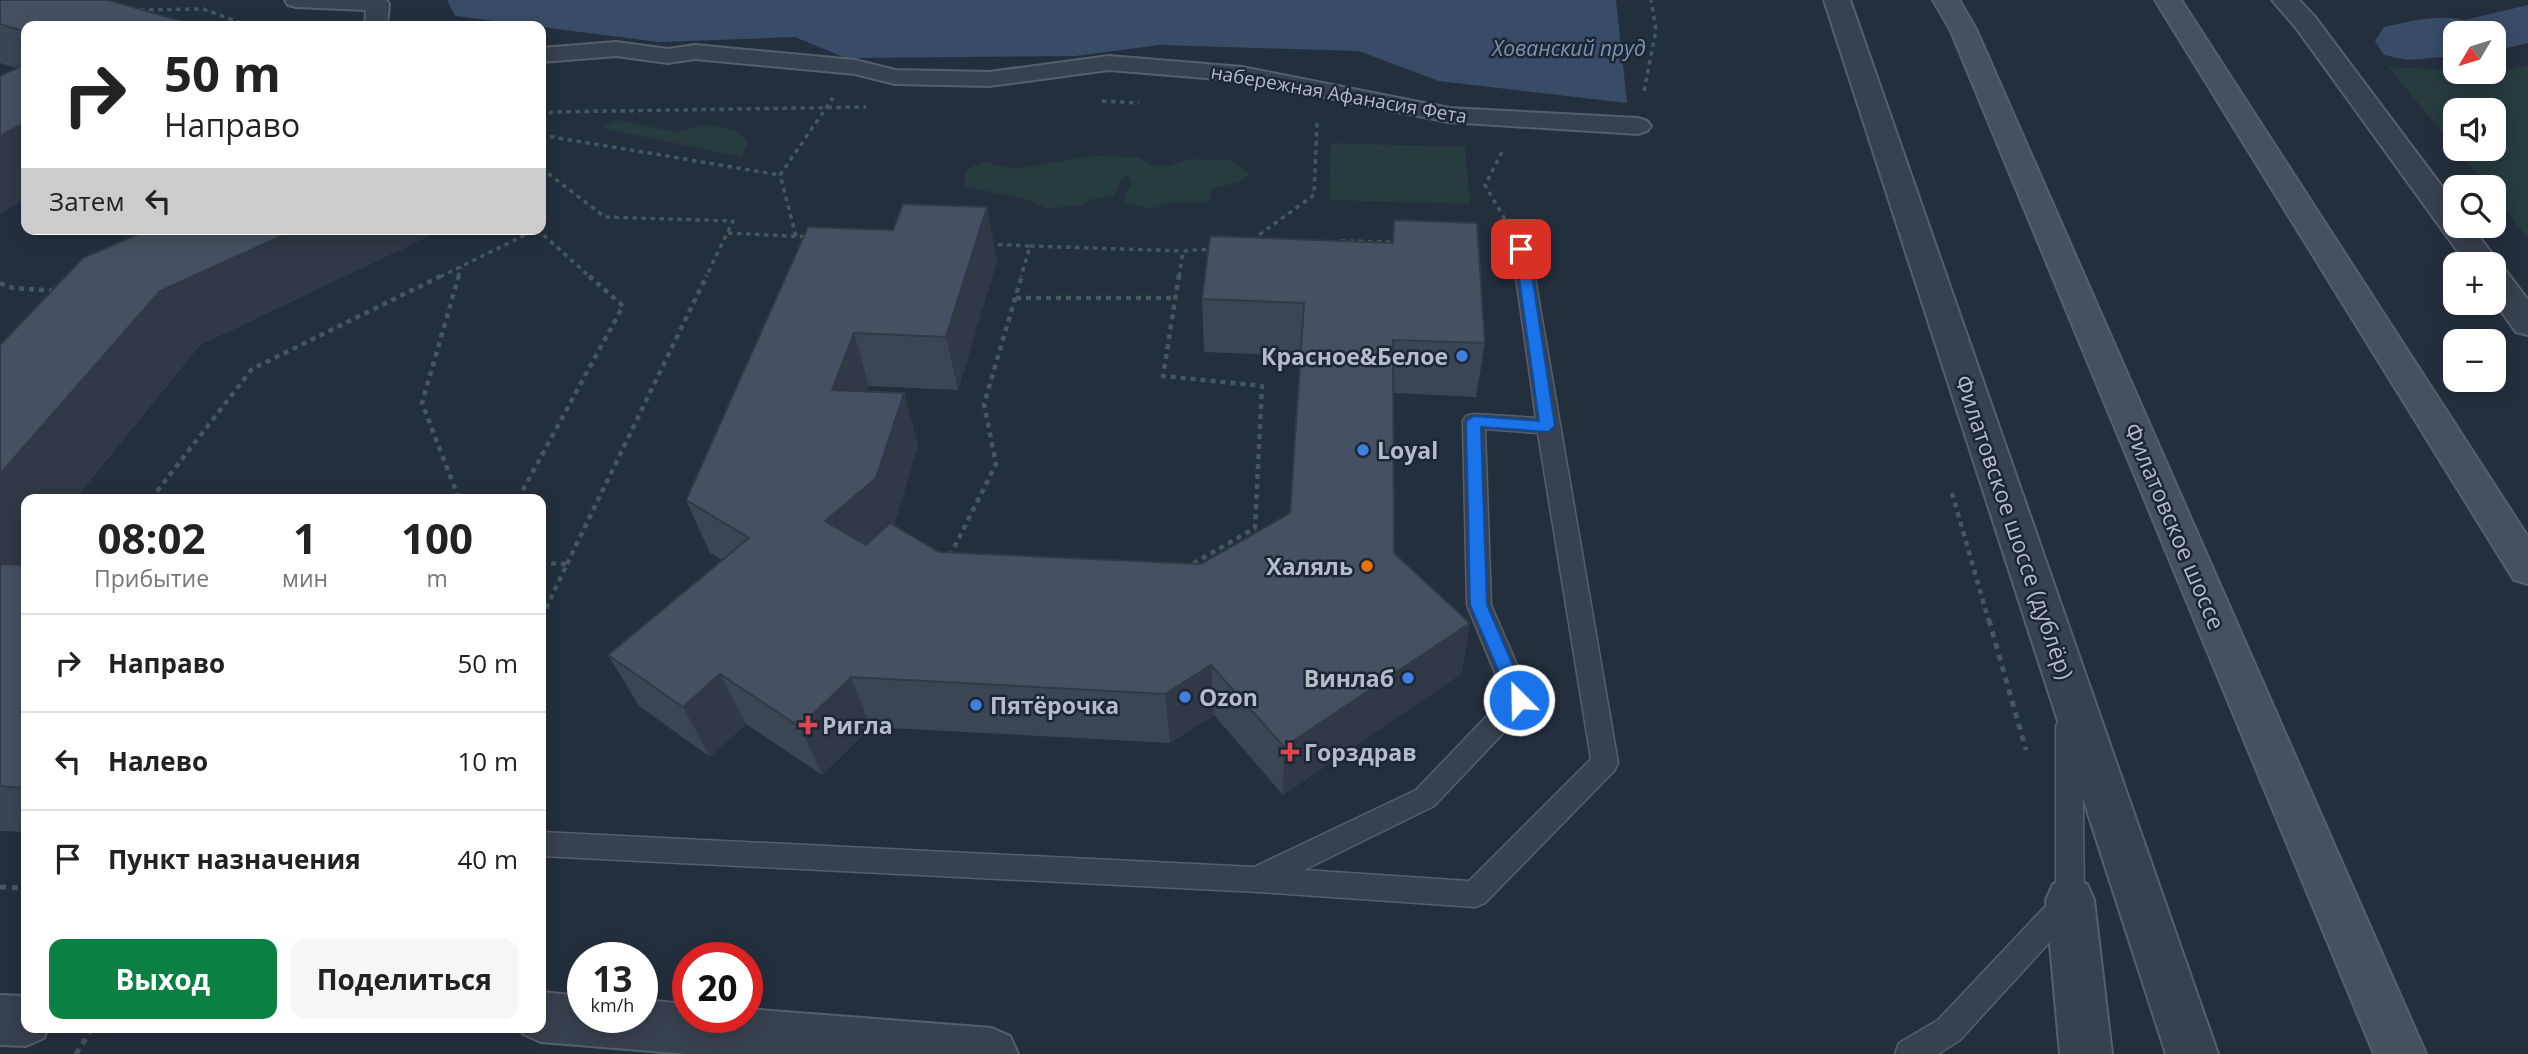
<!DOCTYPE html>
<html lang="ru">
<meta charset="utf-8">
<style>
:root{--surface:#fff;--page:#f6f6f6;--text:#222;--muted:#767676;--line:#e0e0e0;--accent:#0b8043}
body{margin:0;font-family:"Open Sans",sans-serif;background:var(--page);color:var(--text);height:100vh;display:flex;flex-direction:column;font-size:26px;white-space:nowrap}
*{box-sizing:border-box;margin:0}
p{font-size:23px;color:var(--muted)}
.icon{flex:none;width:38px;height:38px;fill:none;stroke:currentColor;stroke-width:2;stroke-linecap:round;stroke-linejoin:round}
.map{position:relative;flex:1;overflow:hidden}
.details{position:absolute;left:21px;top:494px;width:525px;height:539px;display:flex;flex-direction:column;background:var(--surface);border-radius:14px;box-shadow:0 4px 18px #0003}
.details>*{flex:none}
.top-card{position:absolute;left:21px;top:21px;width:525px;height:214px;border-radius:14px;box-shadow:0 4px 18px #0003;background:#fff;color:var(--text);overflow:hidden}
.needle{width:46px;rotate:232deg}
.buttons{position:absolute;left:2443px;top:21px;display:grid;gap:14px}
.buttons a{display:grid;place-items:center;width:63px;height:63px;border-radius:14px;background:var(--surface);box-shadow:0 4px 18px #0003;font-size:35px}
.speed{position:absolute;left:567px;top:942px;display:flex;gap:14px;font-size:35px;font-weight:700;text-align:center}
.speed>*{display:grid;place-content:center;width:91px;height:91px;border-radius:50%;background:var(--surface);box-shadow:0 4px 18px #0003;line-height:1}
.speed small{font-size:18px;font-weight:400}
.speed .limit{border:10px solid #d22;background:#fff;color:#111}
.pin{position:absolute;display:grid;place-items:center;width:60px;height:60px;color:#fff;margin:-30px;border-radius:14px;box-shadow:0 4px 10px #0006}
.me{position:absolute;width:77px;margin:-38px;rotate:337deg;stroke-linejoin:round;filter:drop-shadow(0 0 5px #0008)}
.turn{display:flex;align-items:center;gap:24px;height:147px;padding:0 28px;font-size:32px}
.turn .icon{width:91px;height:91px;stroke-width:2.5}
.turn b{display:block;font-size:49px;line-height:60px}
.then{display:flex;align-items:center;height:66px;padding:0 28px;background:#0003;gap:14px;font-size:26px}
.eta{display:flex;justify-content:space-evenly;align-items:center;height:119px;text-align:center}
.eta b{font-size:42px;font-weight:700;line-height:49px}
.action{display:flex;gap:14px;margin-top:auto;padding:14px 28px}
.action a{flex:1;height:80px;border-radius:14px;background:var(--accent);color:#fff;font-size:28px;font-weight:700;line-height:80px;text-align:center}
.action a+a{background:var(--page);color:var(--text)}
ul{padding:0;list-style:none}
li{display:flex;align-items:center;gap:21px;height:98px;padding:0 28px;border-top:2px solid var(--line)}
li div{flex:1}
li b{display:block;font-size:26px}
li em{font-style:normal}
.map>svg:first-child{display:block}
</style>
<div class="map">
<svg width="2528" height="1054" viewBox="0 0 2528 1054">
<rect width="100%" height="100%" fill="#242f3e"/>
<path fill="#263c3f" d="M 2528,65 L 2528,239 L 2494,194 L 2494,187 L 2488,187 L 2456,149 L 2494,149 L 2494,110 L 2455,110 L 2455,148 L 2388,67 L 2494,72 Z
M 617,120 L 675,132 L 705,125 L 734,130 L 748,141 L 742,157 L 602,128 Z
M 1331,143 L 1465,147 L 1470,204 L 1330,200 Z
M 1094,156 L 1137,157 L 1152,165 L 1170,166 L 1188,159 L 1231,160 L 1249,174 L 1239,182 L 1212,189 L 1209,202 L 1174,202 L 1150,209 L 1125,203 L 1124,196 L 1132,183 L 1128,175 L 1122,178 L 1114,196 L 1093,199 L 1084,204 L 1048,209 L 1023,198 L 964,187 L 965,171 L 983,162 L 1016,169 Z"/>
<path fill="#394c67" d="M 447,0 L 1616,0 L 1627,103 L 1439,81 L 1359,51 L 1160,45 L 1075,56 L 846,58 L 795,37 L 659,42 L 455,16 Z"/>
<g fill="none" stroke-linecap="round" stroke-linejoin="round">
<path fill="#394c67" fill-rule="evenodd" d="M 2528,5 L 2528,43 L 2494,51 L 2494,33 L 2455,33 L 2455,56 L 2407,60 L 2384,55 L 2375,41 L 2384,27 C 2409,21 2440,14 2465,20 Z"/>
<defs>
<path id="service" d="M 1521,243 L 1530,249 L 1618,763 L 1614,771 L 1485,903 L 1475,907 L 1258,892 L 541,856 L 541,832 L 1254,867 L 1416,790 L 1505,697 L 1467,605 L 1463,421 L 1466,416 L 1474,414 L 1536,418 L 1512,249 ZM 1485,429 L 1538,433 L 1591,759 L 1469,881 L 1304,870 L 1434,806 L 1528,707 L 1532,700 L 1491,605 Z
M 2069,715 L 2078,718 L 2082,726 L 2084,900 L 2080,909 L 1960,1040 L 1938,1054 L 1895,1054 L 1899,1043 L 1938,1020 L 2056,895 L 2056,726 L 2060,718 Z"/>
<path id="pedestrian" d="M 285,0 L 386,0 L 389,4 L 387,26 L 365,26 L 366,10 L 296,7 L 288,5 Z
M 616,42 L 668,49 L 695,45 L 855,60 L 895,70 L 989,72 L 1109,56 L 1242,67 L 1449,108 L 1638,118 L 1647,121 L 1651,126 L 1647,131 L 1638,134 L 1449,122 L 1242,81 L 1109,70 L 989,86 L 895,84 L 855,74 L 695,59 L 668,63 L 616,56 L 541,62 L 541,48 Z"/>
<path id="minor" d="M 2070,878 L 2087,884 L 2094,900 L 2112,1054 L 2060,1054 L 2046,900 L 2053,884 Z
M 541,992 L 583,996 L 583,1017 L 642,1017 L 642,1000 L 688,1004 L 688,1017 L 747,1017 L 747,1009 L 992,1028 L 1010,1036 L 1018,1054 L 688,1054 L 541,1042 L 523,1034 L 520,1027 L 541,1027 Z
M 0,995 L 26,996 L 26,1027 L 48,1027 L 44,1038 L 26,1046 L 0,1045 Z"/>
<path id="tertiary" d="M 1824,0 L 1850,0 L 2218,1054 L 2166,1054 Z
M 2272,0 L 2299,0 L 2315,17 L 2455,204 L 2455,226 L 2471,226 L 2500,264 L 2497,268 L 2506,271 L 2528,300 L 2528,335 L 2516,332 L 2494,301 L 2494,264 L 2467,264 L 2297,29 Z"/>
<path id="secondary" d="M 1933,0 L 1959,0 L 1976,29 L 2426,1054 L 2374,1054 L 1950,29 Z
M 2155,0 L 2181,0 L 2528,537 L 2528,584 L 2514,580 Z"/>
</defs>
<use href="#service" stroke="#565f6c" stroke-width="3"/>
<use href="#pedestrian" stroke="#565f6c" stroke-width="4"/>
<use href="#minor" stroke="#565f6c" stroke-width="4"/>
<use href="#tertiary" stroke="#565f6c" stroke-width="4"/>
<use href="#secondary" stroke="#565f6c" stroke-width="4"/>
<path stroke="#44595c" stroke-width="3.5" stroke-dasharray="4.5 4.5" stroke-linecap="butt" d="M 140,10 L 203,9 L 249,26
M 1644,91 L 1656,30 L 1651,0
M 1102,101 L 1139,103
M 541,118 L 552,112 L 866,107
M 541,135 L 780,175
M 1502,152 L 1485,185 L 1506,221
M 541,168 L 605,217 L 733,221 L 706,277
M 537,229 L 590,277
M 728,233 L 809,237
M 796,236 L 780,175 L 833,98
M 1252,240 L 1314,195 L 1317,123
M 1341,241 L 1395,242
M 989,244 L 1030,246 L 1021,277
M 1030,246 L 1183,251
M 440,277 L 537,229
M 458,277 L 461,267
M 1179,277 L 1183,251 L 1213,249"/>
<path stroke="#44595c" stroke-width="4.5" stroke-dasharray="5 5" stroke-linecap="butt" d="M 459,275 L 422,403 L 459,499
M 1179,275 L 1163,376 L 1262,386 L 1255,528 L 1189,566
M 0,283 L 13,288 L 58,291
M 1016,298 L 1176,298
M 1952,493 L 1989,622
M 151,499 L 252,369 L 443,275
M 518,499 L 623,306 L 588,275
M 950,556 L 996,464 L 984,404 L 1022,275
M 541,563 L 567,564 L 541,619
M 567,564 L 707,275"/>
<path stroke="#44595c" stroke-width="5" stroke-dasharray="6 6" stroke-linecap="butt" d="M 1989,620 L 2026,750
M 0,887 L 26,888
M 76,1054 L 93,1027"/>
<use href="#service" fill="#38414e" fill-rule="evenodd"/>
<use href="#pedestrian" fill="#38414e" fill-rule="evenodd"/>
<use href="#minor" fill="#38414e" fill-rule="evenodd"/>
<use href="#tertiary" fill="#38414e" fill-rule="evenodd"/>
<use href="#secondary" fill="#465061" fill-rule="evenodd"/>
</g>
<path fill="#3b4654" d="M 0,0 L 26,26 L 26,198 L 0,214 L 0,76 L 16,68 L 0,63 Z
M 1394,220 L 1485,343 L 1476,397 L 1393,393 L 1394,553 L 1470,623 L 1461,674 L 1283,795 L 1214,715 L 1170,743 L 871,727 L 822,775 L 746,724 L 710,757 L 639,706 L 608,655 L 722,560 L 710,553 L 686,500 L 808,227 L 997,260 L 958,390 L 869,386 L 867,391 L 904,393 L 918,446 L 894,525 L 939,552 L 1201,564 L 1290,513 L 1301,356 L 1204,352 L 1202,299 L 1392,243 Z
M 150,229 L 444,229 L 200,345 L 75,499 L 26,499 L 26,558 L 21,565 L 26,565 L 26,832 L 0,831 L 0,345 Z"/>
<path fill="#303945" d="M 26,122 L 26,198 L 0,214 L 0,136 Z
M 987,207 L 997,260 L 958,390 L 946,337 Z
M 297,229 L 444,229 L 200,345 L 75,499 L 26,499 L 26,558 L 0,591 L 0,474 L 160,291 Z
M 854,333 L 869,386 L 849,443 L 832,390 Z
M 904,393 L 918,446 L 892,531 L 844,574 L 825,521 Z
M 1470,623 L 1461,674 L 1283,795 L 1284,747 Z
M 1211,665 L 1214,715 L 1170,743 L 1165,694 Z
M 720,674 L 746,724 L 710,757 L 683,707 Z
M 851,677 L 871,727 L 822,775 L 800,727 Z"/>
<path fill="#455162" stroke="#303945" stroke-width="2" d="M 0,0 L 108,0 L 199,26 L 26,26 L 26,32 L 0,24 Z
M 26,63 L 26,122 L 0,136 L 0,76 Z
M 903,204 L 987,207 L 946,337 L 854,333 L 832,390 L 904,393 L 876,478 L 825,521 L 866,545 L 890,523 L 939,552 L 1201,564 L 1290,513 L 1304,303 L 1202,299 L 1210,236 L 1393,243 L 1394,220 L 1477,223 L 1485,343 L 1393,340 L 1394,553 L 1470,623 L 1284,747 L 1211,665 L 1165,694 L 851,677 L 800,727 L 720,674 L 683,707 L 608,655 L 749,538 L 686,500 L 808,227 L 893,230 Z
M 150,229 L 297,229 L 160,291 L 0,474 L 0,345 L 83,258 Z
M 0,564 L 26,565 L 26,788 L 0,786 Z"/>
<path fill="#1a73e8" stroke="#114b97" stroke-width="2" d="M 1521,245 L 1528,249 L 1555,426 L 1548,432 L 1481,427 L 1487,605 L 1528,700 L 1526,705 L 1519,707 L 1513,705 L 1511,700 L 1470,605 L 1466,421 L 1474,416 L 1539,421 L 1515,249 Z"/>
<g fill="#3f7fe0" stroke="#1d2633" stroke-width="2.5">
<circle cx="1462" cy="356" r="7"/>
<circle cx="1363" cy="450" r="7"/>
<circle cx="1408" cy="678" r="7"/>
<circle cx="1185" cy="697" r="7"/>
<circle cx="976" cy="705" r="7"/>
</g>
<circle fill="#e8710a" stroke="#1d2633" stroke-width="2.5" cx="1367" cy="566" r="7"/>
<g fill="#e0444e" stroke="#1d2633" stroke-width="2.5">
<path d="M804.5 714.5h7v7h7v7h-7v7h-7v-7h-7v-7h7z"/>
<path d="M1286.5 741.5h7v7h7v7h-7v7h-7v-7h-7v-7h7z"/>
</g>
<g text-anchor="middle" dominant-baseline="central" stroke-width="5" stroke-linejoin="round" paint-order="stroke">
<g font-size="19" fill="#b4bcc9" stroke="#1d2633">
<text transform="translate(1339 94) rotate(10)">набережная Афанасия Фета</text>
</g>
<g font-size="21" font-style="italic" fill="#7c92b1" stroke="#1d2633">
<text x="1569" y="48">Хованский пруд</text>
</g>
<g font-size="23" font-weight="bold" fill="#b4bcc9" stroke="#1d2633" text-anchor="start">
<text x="1448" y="356" text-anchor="end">Красное&amp;Белое</text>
<text x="1377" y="450">Loyal</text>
<text x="1353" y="566" text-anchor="end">Халяль</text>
<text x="1394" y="678" text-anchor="end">Винлаб</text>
<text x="1199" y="697">Ozon</text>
<text x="990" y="705">Пятёрочка</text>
<text x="822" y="725">Ригла</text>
<text x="1304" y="752">Горздрав</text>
</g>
<g font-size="23" fill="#b4bcc9" stroke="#1d2633">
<text transform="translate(2175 526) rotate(67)">Филатовское шоссе</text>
<text transform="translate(2015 527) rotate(71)">Филатовское шоссе (дублёр)</text>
</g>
</g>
</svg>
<div class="buttons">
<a><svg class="needle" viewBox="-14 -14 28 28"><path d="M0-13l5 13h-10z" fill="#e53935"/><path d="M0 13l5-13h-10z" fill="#767676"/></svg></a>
<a><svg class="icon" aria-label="sound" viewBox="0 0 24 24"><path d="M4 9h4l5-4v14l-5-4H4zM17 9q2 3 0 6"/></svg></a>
<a><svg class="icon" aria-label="search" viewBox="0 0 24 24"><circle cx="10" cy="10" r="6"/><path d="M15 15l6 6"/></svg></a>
<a>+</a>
<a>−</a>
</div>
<div class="speed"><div>13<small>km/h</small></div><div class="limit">20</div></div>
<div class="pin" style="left:1521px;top:249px;background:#d93025"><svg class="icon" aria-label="arrive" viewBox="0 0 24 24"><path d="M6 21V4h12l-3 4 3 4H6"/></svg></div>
<svg class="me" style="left:1519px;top:700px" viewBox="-20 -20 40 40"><circle r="17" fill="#1a73e8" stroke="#fff" stroke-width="3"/><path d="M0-11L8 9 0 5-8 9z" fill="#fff"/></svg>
<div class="top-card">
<div class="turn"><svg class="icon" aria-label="right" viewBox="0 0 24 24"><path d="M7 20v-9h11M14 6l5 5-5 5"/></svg><div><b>50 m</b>Направо</div></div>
<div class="then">Затем<svg class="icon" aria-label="left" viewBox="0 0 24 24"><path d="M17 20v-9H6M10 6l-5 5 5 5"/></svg></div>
</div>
<section class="details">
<div class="eta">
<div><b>08:02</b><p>Прибытие</p></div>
<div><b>1</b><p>мин</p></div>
<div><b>100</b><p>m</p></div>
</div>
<ul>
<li><svg class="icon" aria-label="right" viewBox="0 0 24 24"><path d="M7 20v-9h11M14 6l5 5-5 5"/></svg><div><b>Направо</b></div><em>50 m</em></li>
<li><svg class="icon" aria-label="left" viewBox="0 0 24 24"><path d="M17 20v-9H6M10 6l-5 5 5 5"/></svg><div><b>Налево</b></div><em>10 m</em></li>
<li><svg class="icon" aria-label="arrive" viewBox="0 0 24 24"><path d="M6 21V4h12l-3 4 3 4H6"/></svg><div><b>Пункт назначения</b></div><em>40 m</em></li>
</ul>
<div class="action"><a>Выход</a><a>Поделиться</a></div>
</section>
</div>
